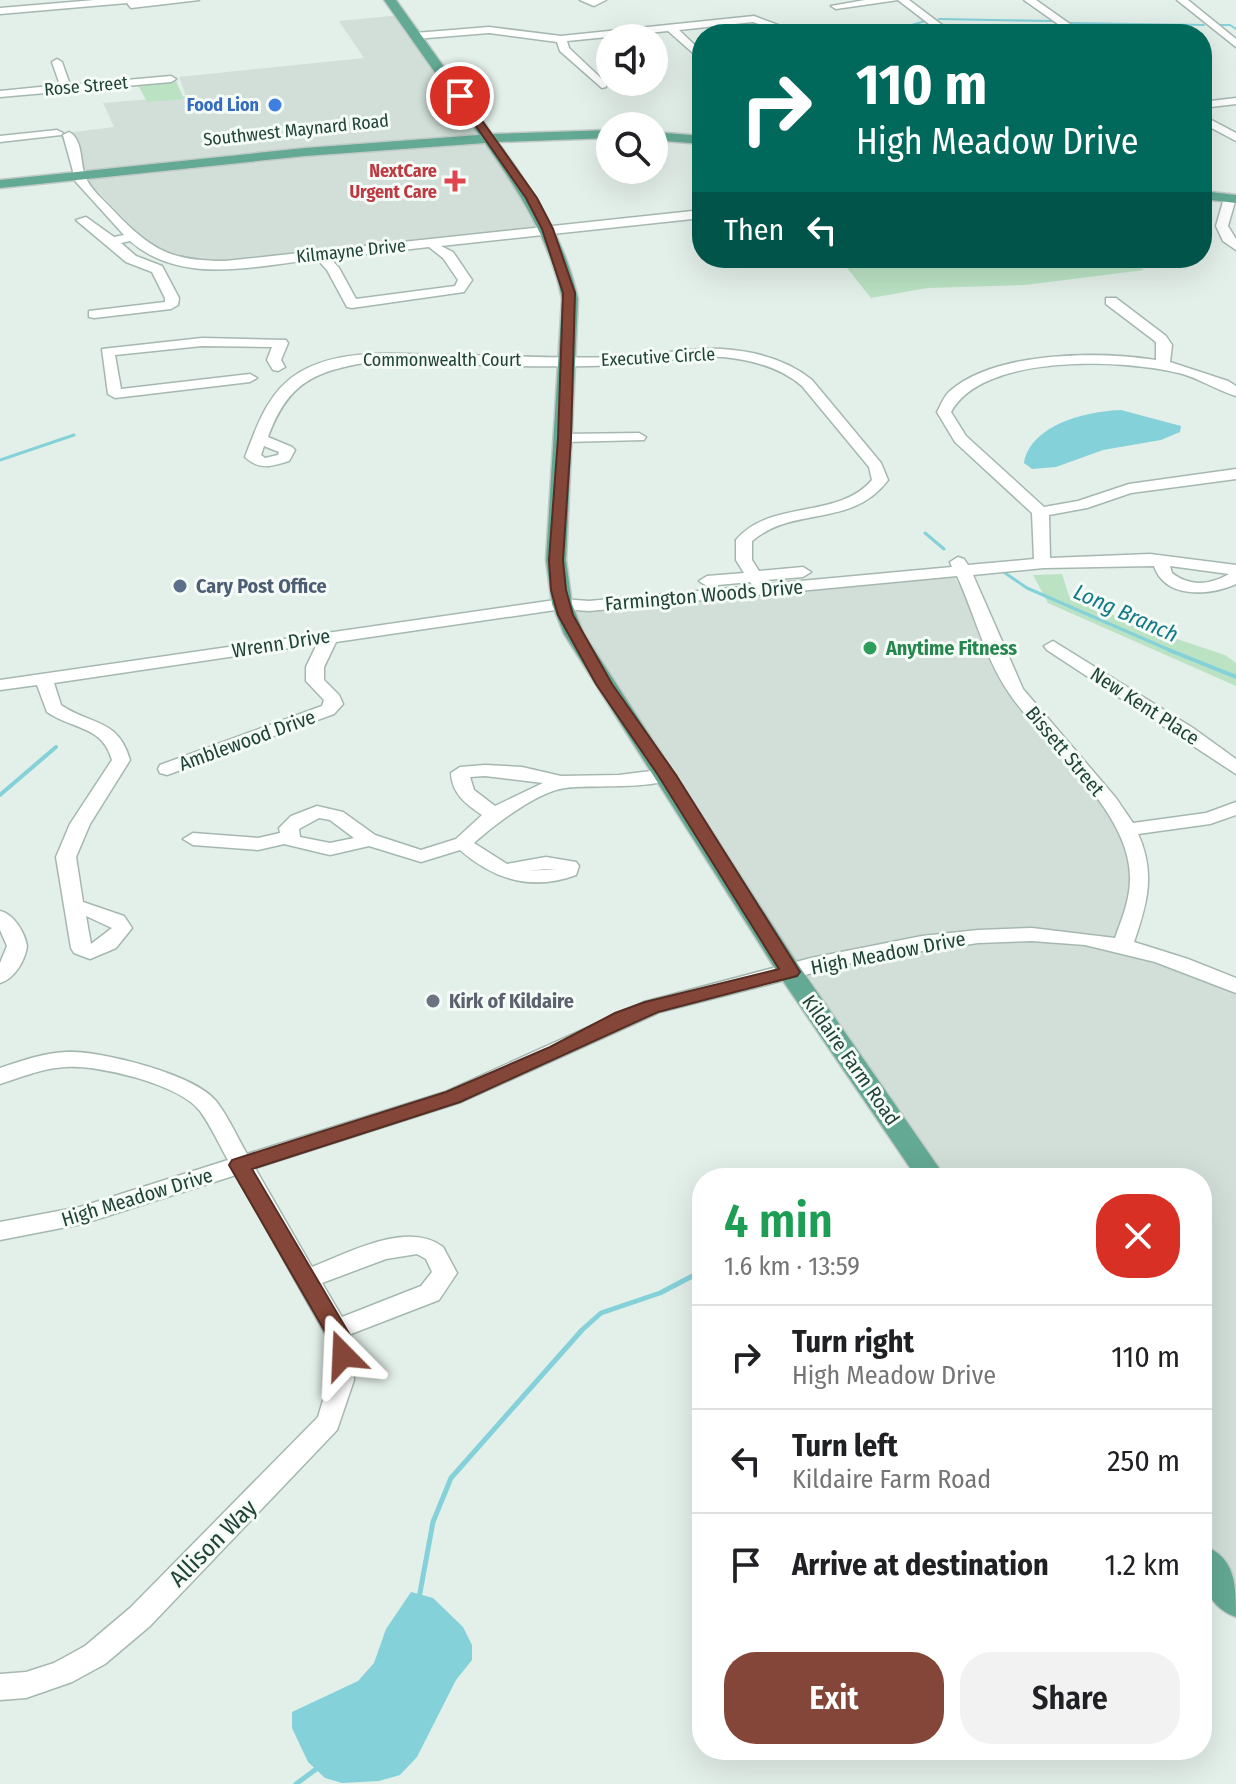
<!DOCTYPE html>
<meta charset="utf-8">
<style>
:root{--surface:#fff;--page:#f2f2f2;--text:#202124;--muted:#757577;--line:#e0e0e0;--accent:#844638}
body{margin:0;font-family:"Fira Sans Condensed",sans-serif;background:var(--page);color:var(--text);height:100vh;display:flex;flex-direction:column;font-size:30px;white-space:nowrap}
*{box-sizing:border-box;margin:0}
p{font-size:26px;color:var(--muted)}
.icon{flex:none;width:44px;height:44px;fill:none;stroke:currentColor;stroke-width:2;stroke-linecap:round;stroke-linejoin:round}
.map{position:relative;flex:1;overflow:hidden}
.sheet{position:absolute;left:692px;top:1168px;width:520px;height:592px;display:flex;flex-direction:column;background:var(--surface);border-radius:32px;box-shadow:0 8px 32px #0002}
.sheet>*{flex:none}
.banner{position:absolute;left:692px;top:24px;width:520px;height:244px;border-radius:32px;box-shadow:0 8px 32px #0002;background:#00695c;color:#fff;overflow:hidden}
.buttons{position:absolute;left:596px;top:24px;display:grid;gap:16px}
.buttons a{display:grid;place-items:center;width:72px;height:72px;border-radius:50%;background:var(--surface);box-shadow:0 8px 32px #0002;font-size:40px}
.pin{position:absolute;display:grid;place-items:center;width:68px;height:68px;color:#fff;margin:-34px;border:4px solid #fff;border-radius:50%;box-shadow:0 2px 8px #0007}
.me{position:absolute;width:88px;margin:-44px;rotate:339deg;stroke-linejoin:round;filter:drop-shadow(0 0 6px #0008)}
.turn{display:flex;align-items:center;gap:28px;height:168px;padding:0 32px;font-size:36px}
.turn .icon{width:104px;height:104px;stroke-width:2.5}
.turn b{display:block;font-size:56px;line-height:68px}
.then{display:flex;align-items:center;height:76px;padding:0 32px;background:#0003;gap:16px;font-size:30px}
.round{display:grid;place-items:center;flex:none;width:84px;height:84px;border-radius:32px;background:var(--page)}
.headline{display:flex;align-items:center;justify-content:space-between;height:136px;padding:0 32px}
h1{font-size:48px;font-weight:600;line-height:60px;color:#1e9e55}
.button{display:flex;gap:16px;margin-top:auto;padding:16px 32px}
.button a{flex:1;height:92px;border-radius:32px;background:var(--accent);color:#fff;font-size:32px;font-weight:600;line-height:92px;text-align:center}
.button a+a{background:var(--page);color:var(--text)}
ul{padding:0;list-style:none}
li{display:flex;align-items:center;gap:24px;height:104px;padding:0 32px;border-top:2px solid var(--line)}
li div{flex:1}
li b{display:block;font-size:30px}
li em{font-style:normal}
.map>svg:first-child{display:block}
</style>
<div class="map">
<svg width="1236" height="1784" viewBox="0 0 1236 1784">
<rect width="100%" height="100%" fill="#e3efe9"/>
<path fill="#d1dfd8" d="M 401,15 L 548,229 L 227,262 L 184,259 L 149,245 L 92,185 L 59,134 L 114,127 L 103,103 L 186,96 L 179,77 L 364,58 L 339,21 Z
M 953,575 L 970,604 L 1007,689 L 1025,715 L 1046,741 L 1055,740 L 1115,810 L 1140,873 L 1123,945 L 1236,986 L 1236,1601 L 1202,1554 L 1202,1178 L 932,1178 L 566,615 L 599,607 Z"/>
<path fill="#bae2c3" d="M 176,81 L 184,99 L 147,102 L 138,85 Z
M 868,258 L 1129,258 L 1144,270 L 1025,285 L 927,288 L 871,298 L 847,268 Z
M 1062,574 L 1069,596 L 1141,627 L 1225,655 L 1236,663 L 1236,686 L 1048,603 L 1033,575 Z"/>
<path fill="#85d1da" d="M 1121,410 L 1181,426 L 1180,432 L 1161,440 L 1103,450 L 1056,467 L 1032,469 L 1024,463 C 1031,424 1088,411 1121,410 Z
M 411,1592 L 433,1598 L 463,1627 L 472,1645 L 472,1660 L 456,1680 L 417,1757 L 400,1775 L 379,1781 L 342,1783 L 325,1778 L 308,1762 L 292,1728 L 292,1712 L 358,1681 L 374,1663 L 386,1629 Z"/>
<g fill="none" stroke-linecap="round" stroke-linejoin="round">
<path stroke="#85d1da" stroke-width="2" d="M 939,19 L 1051,21
M 1070,23 L 1204,25
M 1218,25 L 1230,25 L 1236,29
M 882,34 L 925,21"/>
<path stroke="#85d1da" stroke-width="3" d="M 0,460 L 74,435
M 925,533 L 944,549
M 1005,573 L 1027,588 L 1174,652"/>
<path stroke="#85d1da" stroke-width="4" d="M 1169,650 L 1236,677
M 0,795 L 56,747"/>
<path stroke="#85d1da" stroke-width="5" d="M 419,1598 L 433,1522 L 451,1478 L 582,1330 L 601,1313 L 660,1293 L 702,1271
M 296,1784 L 319,1767"/>
<defs>
<path id="minor" d="M 95,0 L 199,0 L 131,8 L 127,3 L 0,14 L 0,8 Z
M 580,0 L 606,0 L 594,6 Z
M 865,0 L 898,0 L 836,9 L 831,6 Z
M 898,0 L 909,0 L 954,34 L 942,34 Z
M 1024,0 L 1036,0 L 1084,34 L 1072,34 Z
M 1177,0 L 1188,0 L 1236,39 L 1236,47 Z
M 754,16 L 802,34 L 787,34 L 753,22 L 679,30 L 702,52 L 702,61 L 668,31 L 567,41 L 569,48 L 606,83 L 606,87 L 602,88 L 560,51 L 557,42 L 489,33 L 415,39 L 410,36 L 415,33 L 489,27 L 561,36 Z
M 57,59 L 62,62 L 70,85 L 171,76 L 176,79 L 171,82 L 0,97 L 0,91 L 60,85 L 52,62 Z
M 1236,98 L 1236,104 L 1202,108 L 1202,102 Z
M 1202,115 L 1236,133 L 1236,141 L 1202,123 Z
M 57,130 L 63,133 L 61,135 L 0,142 L 0,136 Z
M 69,132 C 83,139 80,162 85,176 C 90,189 103,199 112,209 C 150,249 169,261 225,261 L 702,210 L 702,218 L 441,246 L 453,252 L 472,280 L 464,292 L 352,308 L 347,307 L 327,270 L 317,259 C 256,266 181,286 130,241 L 121,243 L 136,256 L 162,266 L 179,298 L 178,305 L 171,309 L 94,318 L 89,317 L 89,311 L 165,302 L 165,298 L 152,272 L 126,262 L 76,220 L 86,217 L 114,237 L 124,235 L 76,182 L 63,135 ZM 429,247 L 443,258 L 458,280 L 455,286 L 356,299 L 339,268 L 330,258 Z
M 1230,194 L 1236,198 L 1228,226 L 1236,239 L 1236,250 L 1223,241 L 1216,226 L 1224,198 Z
M 1106,298 L 1116,298 L 1166,336 L 1172,345 L 1170,362 L 1228,381 L 1236,386 L 1236,396 C 1216,390 1199,378 1179,373 C 1123,359 983,353 951,412 L 966,436 L 1044,507 L 1078,501 L 1129,484 L 1236,469 L 1236,479 L 1131,493 L 1087,508 L 1049,515 L 1050,558 L 1150,554 L 1236,565 L 1236,584 C 1209,596 1165,599 1154,566 L 1044,568 L 973,575 L 1023,689 L 1116,798 L 1133,823 L 1206,813 L 1236,802 L 1236,815 L 1210,824 L 1138,834 C 1156,873 1147,904 1134,942 L 1188,959 L 1236,978 L 1236,993 L 1155,962 L 1085,945 L 1032,941 L 978,943 L 867,959 L 660,1012 L 461,1102 L 255,1168 L 312,1267 C 348,1253 408,1220 443,1247 L 457,1273 L 439,1300 L 351,1334 L 354,1380 L 337,1430 L 150,1626 L 105,1664 L 72,1682 L 26,1698 L 0,1700 L 0,1674 L 26,1672 L 54,1663 L 85,1646 L 130,1608 L 318,1417 L 329,1380 L 327,1337 L 236,1175 L 82,1224 L 0,1240 L 0,1222 L 80,1207 L 228,1160 C 219,1144 211,1126 200,1111 C 179,1084 99,1065 66,1067 C 43,1068 22,1077 0,1084 L 0,1068 C 21,1061 43,1053 66,1052 C 99,1050 195,1074 216,1101 C 228,1116 237,1137 247,1154 L 445,1092 L 644,1002 L 811,958 L 922,936 L 978,930 L 1032,928 L 1115,938 C 1122,919 1130,899 1130,879 C 1131,810 1045,747 1009,693 C 985,658 975,615 957,576 L 589,611 L 562,609 L 336,642 L 324,667 L 324,680 L 339,695 L 343,704 L 334,714 L 167,775 L 160,773 L 158,769 L 160,765 L 322,706 L 324,700 L 306,681 L 306,667 L 317,644 L 54,683 L 61,705 C 92,726 118,718 130,760 L 90,824 L 76,857 L 83,902 L 124,916 L 132,928 L 116,948 L 90,959 L 74,953 L 71,948 L 56,857 L 70,824 L 112,760 C 102,725 73,730 47,712 L 37,685 L 0,690 L 0,680 L 562,599 L 589,601 L 753,586 L 750,582 L 707,586 L 699,581 L 707,576 L 744,573 L 736,560 L 736,540 C 770,499 838,520 872,480 L 869,467 L 802,386 C 780,367 752,360 723,357 C 689,354 654,364 620,365 C 537,369 453,363 370,362 C 315,371 288,382 268,437 L 292,447 L 295,450 L 289,461 C 272,466 260,471 245,457 C 257,425 269,390 300,372 C 342,348 396,354 443,355 C 501,355 561,359 619,357 C 653,356 687,347 722,349 C 754,351 788,360 812,380 L 881,463 L 888,480 C 851,529 794,505 752,541 L 752,560 L 759,571 L 803,567 L 811,572 L 803,577 L 766,580 L 768,584 L 952,567 L 950,562 L 958,557 L 964,559 L 968,565 L 1034,559 L 1032,513 L 955,442 L 937,412 C 941,405 944,396 950,391 C 996,351 1098,351 1156,360 L 1156,342 L 1106,304 ZM 264,446 L 279,452 L 278,455 L 265,458 L 261,455 ZM 1170,566 L 1229,574 C 1210,585 1190,587 1172,573 ZM 86,916 L 112,928 L 91,944 ZM 417,1254 L 426,1259 L 432,1272 L 421,1286 L 342,1317 L 322,1283 L 386,1259 Z
M 202,338 L 286,340 L 288,343 L 281,360 L 285,367 L 278,371 L 273,370 L 267,360 L 272,347 L 202,346 L 115,355 L 121,389 L 250,374 L 257,378 L 250,382 L 115,398 L 108,394 L 102,349 Z
M 639,433 L 646,437 L 644,440 L 565,442 L 558,438 L 565,434 Z
M 1053,641 L 1193,728 L 1236,759 L 1236,774 L 1047,650 L 1044,646 Z
M 485,765 L 522,767 L 561,776 L 619,775 L 667,769 L 676,775 C 661,791 589,784 565,788 C 537,792 495,824 474,843 L 507,864 L 546,857 L 576,862 L 579,866 L 576,875 C 533,891 494,880 460,850 L 421,862 L 369,846 L 330,855 L 284,844 L 258,850 L 193,845 L 183,839 L 193,833 L 258,838 L 280,833 L 279,828 L 291,816 L 317,806 L 343,812 L 375,835 L 421,850 L 456,839 L 482,815 C 466,804 452,794 451,773 L 460,767 ZM 485,776 L 543,783 L 495,806 L 474,790 L 470,777 ZM 319,818 L 330,820 L 354,838 L 330,843 L 300,837 L 299,829 ZM 546,869 L 557,869 L 527,871 Z
M 0,911 C 14,914 25,933 27,946 C 25,961 14,979 0,983 L 0,963 L 7,946 L 0,930 Z"/>
<path id="major" d="M 384,0 L 396,0 L 492,134 L 610,130 L 610,138 L 498,142 C 533,191 565,239 578,299 L 566,560 L 572,604 L 584,634 L 799,966 L 946,1178 L 917,1178 L 781,978 L 564,634 L 552,604 L 546,560 L 562,299 C 550,239 519,192 485,143 L 305,156 L 0,188 L 0,180 L 305,148 L 479,135 Z
M 654,132 L 702,136 L 702,144 L 654,140 Z
M 1202,191 L 1236,195 L 1236,203 L 1202,199 Z
M 1202,1545 C 1236,1557 1236,1585 1236,1617 C 1202,1604 1202,1576 1202,1545 Z"/>
</defs>
<use href="#minor" stroke="#a5b8b0" stroke-width="3"/>
<use href="#major" stroke="#c1cac7" stroke-width="3"/>
<use href="#minor" fill="#fff" fill-rule="evenodd"/>
<use href="#major" fill="#63a994" fill-rule="evenodd"/>
</g>
<path fill="#844638" stroke="#562e24" stroke-width="2" d="M 456,94 L 463,94 L 537,198 L 553,229 L 575,293 L 571,438 L 563,560 L 566,590 L 573,615 L 612,684 L 676,775 L 800,972 L 797,976 L 658,1012 L 460,1102 L 252,1169 L 350,1335 L 354,1355 L 351,1362 L 343,1364 L 335,1362 L 327,1335 L 229,1165 L 232,1160 L 446,1092 L 550,1047 L 615,1013 L 645,1002 L 779,969 L 658,775 L 596,684 L 558,615 L 551,590 L 549,560 L 558,438 L 563,293 L 542,229 L 526,198 L 455,96 Z"/>
<circle fill="#3f7fe0" stroke="#f5fbf7" stroke-width="3" cx="275" cy="105" r="8"/>
<path fill="#e0444e" stroke="#f5fbf7" stroke-width="3" d="M451 169h8v8h8v8h-8v8h-8v-8h-8v-8h8z"/>
<circle fill="#5c6f8a" stroke="#f5fbf7" stroke-width="3" cx="180" cy="586" r="8"/>
<circle fill="#2e9e5b" stroke="#f5fbf7" stroke-width="3" cx="870" cy="648" r="8"/>
<circle fill="#6b7280" stroke="#f5fbf7" stroke-width="3" cx="433" cy="1001" r="8"/>
<g text-anchor="middle" dominant-baseline="central" stroke-width="6" stroke-linejoin="round" paint-order="stroke">
<g font-size="18" fill="#204338" stroke="#f5fbf7">
<text transform="translate(86 86) rotate(-5)">Rose Street</text>
<text transform="translate(296 130) rotate(-6)">Southwest Maynard Road</text>
<text transform="translate(351 251) rotate(-6)">Kilmayne Drive</text>
<text transform="translate(658 357) rotate(-3)">Executive Circle</text>
<text x="442" y="360">Commonwealth Court</text>
</g>
<g font-size="18" font-weight="bold" fill="#366cbe" stroke="#f5fbf7" text-anchor="end">
<text x="259" y="105">Food Lion</text>
</g>
<g font-size="18" font-weight="bold" fill="#be3a42" stroke="#f5fbf7" text-anchor="end">
<text x="437" y="171">NextCare<tspan x="437" dy="21">Urgent Care</tspan></text>
</g>
<g font-size="20" font-weight="bold" fill="#4e5e75" stroke="#f5fbf7" text-anchor="start">
<text x="196" y="586">Cary Post Office</text>
</g>
<g font-size="20" fill="#204338" stroke="#f5fbf7">
<text transform="translate(704 595) rotate(-5)">Farmington Woods Drive</text>
<text transform="translate(281 643) rotate(-9)">Wrenn Drive</text>
<text transform="translate(1145 706) rotate(33)">New Kent Place</text>
<text transform="translate(247 740) rotate(-20)">Amblewood Drive</text>
<text transform="translate(1065 751) rotate(50)">Bissett Street</text>
<text transform="translate(888 953) rotate(-11)">High Meadow Drive</text>
<text transform="translate(851 1060) rotate(55)">Kildaire Farm Road</text>
<text transform="translate(137 1197) rotate(-17)">High Meadow Drive</text>
</g>
<g font-size="20" font-weight="bold" fill="#27864d" stroke="#f5fbf7" text-anchor="start">
<text x="886" y="648">Anytime Fitness</text>
</g>
<g font-size="20" font-weight="bold" fill="#5b616d" stroke="#f5fbf7" text-anchor="start">
<text x="449" y="1001">Kirk of Kildaire</text>
</g>
<g font-size="22" font-style="italic" fill="#127987" stroke="#f5fbf7">
<text transform="translate(1126 613) rotate(24)">Long Branch</text>
</g>
<g font-size="24" fill="#204338" stroke="#f5fbf7">
<text transform="translate(213 1543) rotate(-45)">Allison Way</text>
</g>
</g>
</svg>
<div class="buttons">
<a><svg class="icon" aria-label="sound" viewBox="0 0 24 24"><path d="M4 9h4l5-4v14l-5-4H4zM17 9q2 3 0 6"/></svg></a>
<a><svg class="icon" aria-label="search" viewBox="0 0 24 24"><circle cx="10" cy="10" r="6"/><path d="M15 15l6 6"/></svg></a>
</div>
<div class="pin" style="left:460px;top:96px;background:#d93025"><svg class="icon" aria-label="arrive" viewBox="0 0 24 24"><path d="M6 21V4h12l-3 4 3 4H6"/></svg></div>
<svg class="me" style="left:343px;top:1355px" viewBox="-20 -20 40 40"><path d="M0-17L14 15 0 8-14 15z" fill="#844638" stroke="#fff" stroke-width="4"/></svg>
<div class="banner">
<div class="turn"><svg class="icon" aria-label="right" viewBox="0 0 24 24"><path d="M7 20v-9h11M14 6l5 5-5 5"/></svg><div><b>110 m</b>High Meadow Drive</div></div>
<div class="then">Then<svg class="icon" aria-label="left" viewBox="0 0 24 24"><path d="M17 20v-9H6M10 6l-5 5 5 5"/></svg></div>
</div>
<section class="sheet">
<div class="headline"><div><h1>4 min</h1><p>1.6 km · 13:59</p></div><a class="round" style="background:#d93025;color:#fff"><svg class="icon" aria-label="close" viewBox="0 0 24 24"><path d="M6 6l12 12M18 6L6 18"/></svg></a></div>
<ul>
<li><svg class="icon" aria-label="right" viewBox="0 0 24 24"><path d="M7 20v-9h11M14 6l5 5-5 5"/></svg><div><b>Turn right</b><p>High Meadow Drive</p></div><em>110 m</em></li>
<li><svg class="icon" aria-label="left" viewBox="0 0 24 24"><path d="M17 20v-9H6M10 6l-5 5 5 5"/></svg><div><b>Turn left</b><p>Kildaire Farm Road</p></div><em>250 m</em></li>
<li><svg class="icon" aria-label="arrive" viewBox="0 0 24 24"><path d="M6 21V4h12l-3 4 3 4H6"/></svg><div><b>Arrive at destination</b></div><em>1.2 km</em></li>
</ul>
<div class="button"><a>Exit</a><a>Share</a></div>
</section>
</div>
